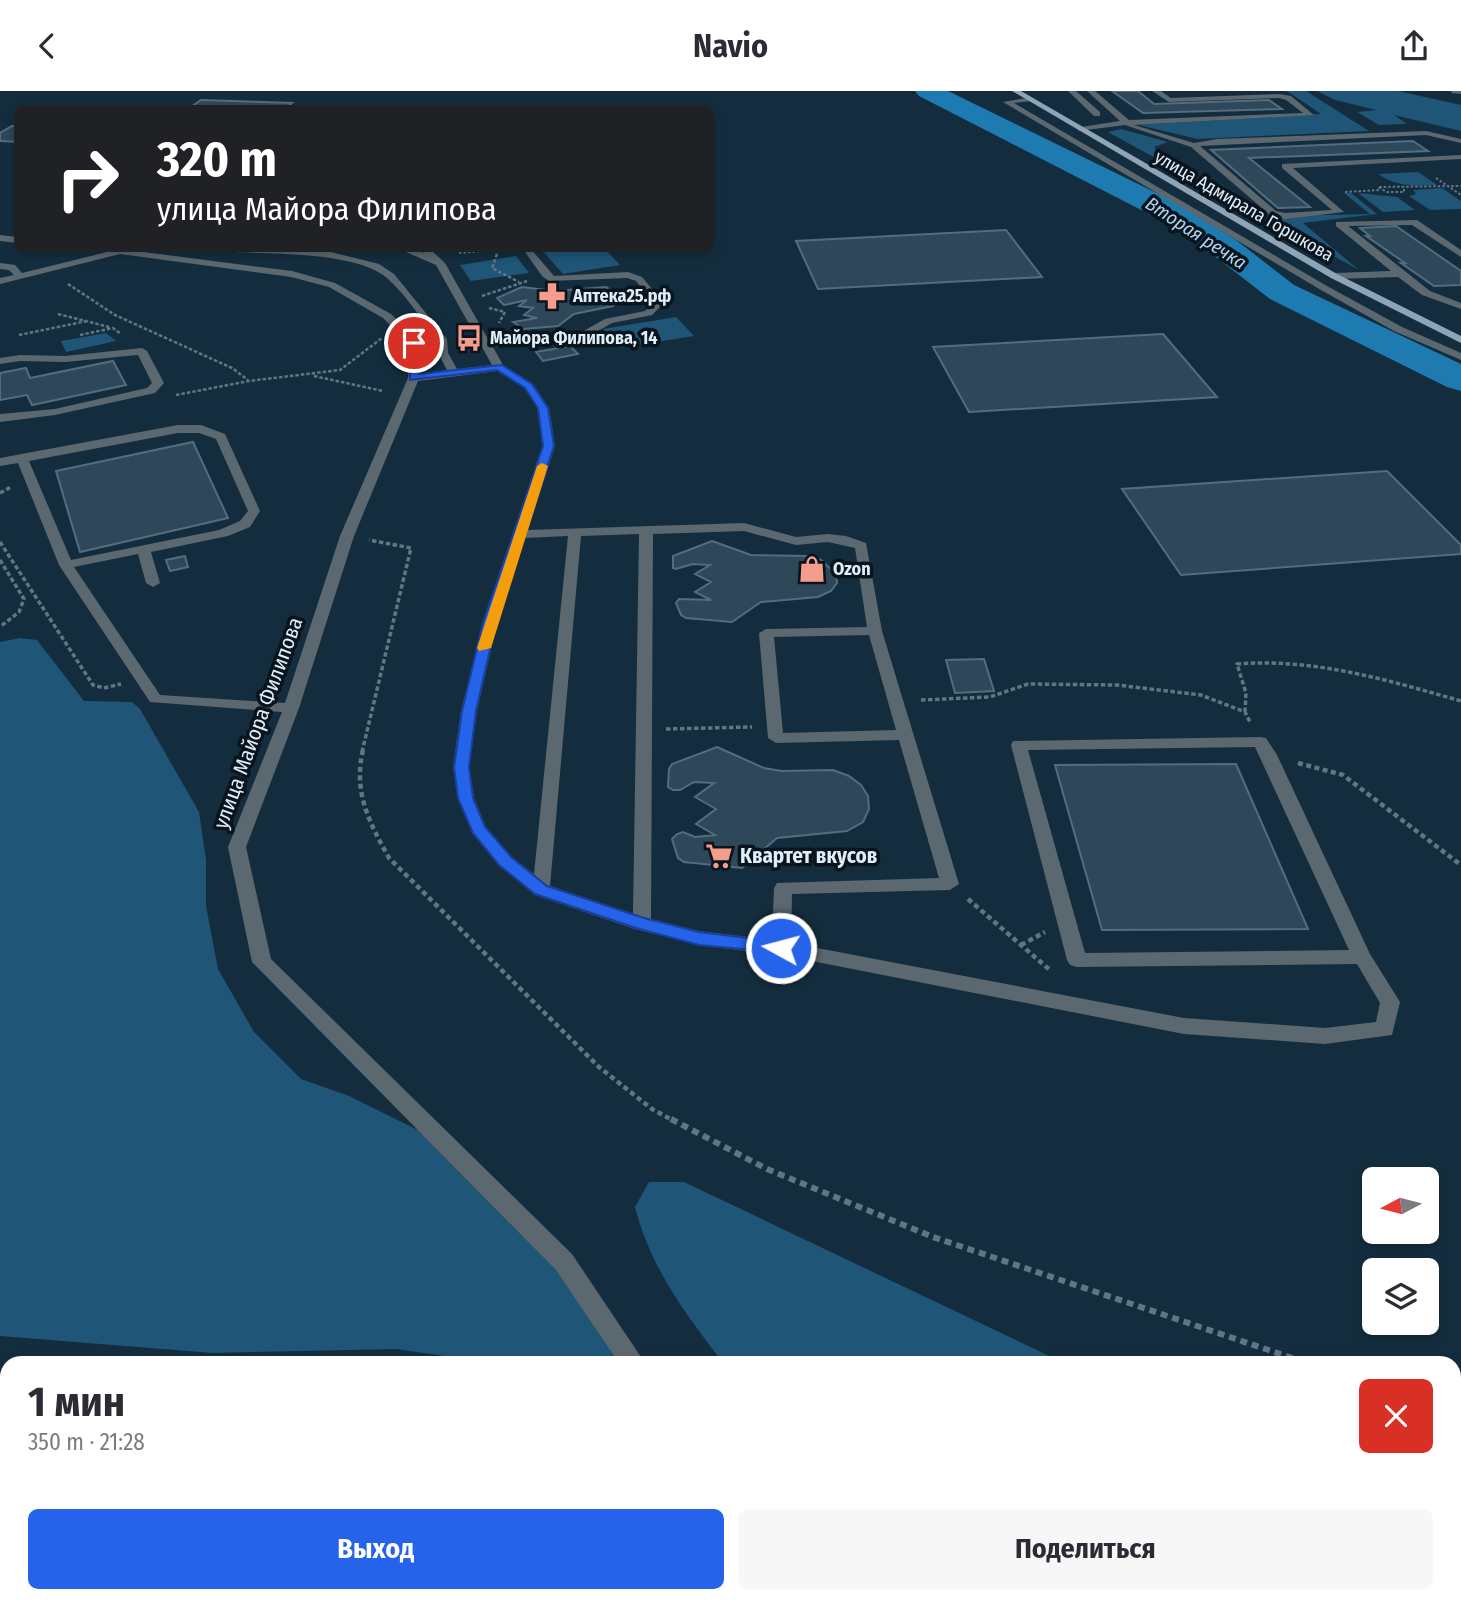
<!DOCTYPE html>
<html lang="ru">
<meta charset="utf-8">
<style>
:root{--surface:#fff;--page:#f7f7f7;--text:#2b2b33;--muted:#7c7c81;--accent:#2563eb}
body{margin:0;font-family:"Fira Sans Condensed",sans-serif;background:var(--page);color:var(--text);height:100vh;display:flex;flex-direction:column;font-size:26px;white-space:nowrap}
*{box-sizing:border-box;margin:0}
p{font-size:23px;color:var(--muted)}
.icon{flex:none;width:38px;height:38px;fill:none;stroke:currentColor;stroke-width:2;stroke-linecap:round;stroke-linejoin:round}
.map{position:relative;flex:1;overflow:hidden}
.panel{position:absolute;left:0px;top:1265px;width:1461px;height:247px;display:flex;flex-direction:column;background:var(--surface);border-radius:21px 21px 0 0;box-shadow:0 4px 10px #0003}
.panel>*{flex:none}
.banner{position:absolute;left:14px;top:14px;width:700px;height:147px;border-radius:10px;box-shadow:0 4px 10px #0003;background:#202124;color:#fff;overflow:hidden}
.needle{width:46px;rotate:263deg}
.fabs{position:absolute;left:1362px;top:1076px;display:grid;gap:14px}
.fabs a{display:grid;place-items:center;width:77px;height:77px;border-radius:10px;background:var(--surface);box-shadow:0 4px 10px #0003;font-size:35px}
.pin{position:absolute;display:grid;place-items:center;width:60px;height:60px;color:#fff;margin:-30px;border:4px solid #fff;border-radius:50%;box-shadow:0 2px 7px #0007}
.me{position:absolute;width:77px;margin:-38px;rotate:277deg;stroke-linejoin:round;filter:drop-shadow(0 0 5px #0008)}
.turn{display:flex;align-items:center;gap:24px;height:147px;padding:0 28px;font-size:32px}
.turn .icon{width:91px;height:91px;stroke-width:2.5}
.turn b{display:block;font-size:49px;line-height:60px}
.round{display:grid;place-items:center;flex:none;width:74px;height:74px;border-radius:10px;background:var(--page)}
.headline{display:flex;align-items:center;justify-content:space-between;height:119px;padding:0 28px}
h1{font-size:42px;font-weight:700;line-height:52px}
.button{display:flex;gap:14px;margin-top:auto;padding:14px 28px}
.button a{flex:1;height:80px;border-radius:10px;background:var(--accent);color:#fff;font-size:28px;font-weight:700;line-height:80px;text-align:center}
.button a+a{background:var(--page);color:var(--text)}
header{display:flex;justify-content:space-between;align-items:center;height:91px;padding:0 28px;background:var(--surface);font-size:32px;font-weight:700}
.map>svg:first-child{display:block}
</style>
<header><svg class="icon" aria-label="back" viewBox="0 0 24 24"><path d="M15 5l-7 7 7 7"/></svg>Navio<svg class="icon" aria-label="share" viewBox="0 0 24 24"><path d="M12 15V3M7 8l5-5 5 5M5 13v7h14v-7"/></svg></header>
<div class="map">
<svg width="1461" height="1511" viewBox="0 0 1461 1511">
<rect width="100%" height="100%" fill="#142d3e"/>
<path fill="#1f5577" d="M 1287,0 L 1306,0 L 1369,40 L 1197,48 L 1139,34 L 1321,23 Z
M 1317,0 L 1398,0 L 1461,14 L 1461,40 L 1394,24 L 1407,33 L 1379,34 L 1357,21 L 1376,19 L 1335,9 Z
M 1121,38 L 1168,51 L 1154,56 L 1182,81 L 1221,93 L 1271,125 L 1370,123 L 1344,102 L 1351,102 L 1377,123 L 1303,132 L 1359,179 L 1108,41 Z
M 1418,81 L 1437,94 C 1415,95 1397,96 1378,83 Z
M 1442,97 L 1461,110 L 1461,118 L 1430,119 L 1409,105 L 1416,103 L 1413,99 Z
M 1358,102 L 1397,106 L 1415,119 L 1383,121 Z
M 541,158 L 605,158 L 620,174 L 563,183 Z
M 516,165 L 529,182 L 471,190 L 460,174 Z
M 676,226 L 694,245 L 619,257 L 603,238 Z
M 106,242 L 116,250 L 66,261 L 61,250 Z
M 20,547 L 37,549 L 84,610 L 132,611 L 140,618 L 199,721 L 206,769 L 206,815 L 218,878 L 254,941 L 301,988 L 349,1005 L 424,1042 L 545,1137 L 631,1272 L 492,1272 L 396,1258 L 213,1262 L 0,1245 L 0,551 Z
M 649,1091 L 684,1091 L 1064,1272 L 723,1272 C 685,1222 651,1178 635,1116 Z
M 1454,1460 L 1461,1464 L 1461,1511 L 904,1511 L 900,1505 L 1454,1505 Z"/>
<g fill="none" stroke-linecap="round" stroke-linejoin="round">
<path fill="#1e7bb1" fill-rule="evenodd" d="M 915,0 L 948,0 L 1175,111 L 1236,149 L 1294,194 L 1461,273 L 1461,300 L 1447,296 L 1270,208 L 1212,163 L 1153,125 L 919,5 Z"/>
</g>
<path fill="#2e4759" stroke="#526d80" stroke-width="2" d="M 1112,0 L 1138,0 L 1154,13 L 1269,9 L 1282,18 L 1143,22 Z
M 201,9 L 292,12 L 285,18 L 188,18 Z
M 12,35 L 18,35 L 18,51 L 0,50 L 0,42 Z
M 1413,50 L 1428,60 L 1249,67 L 1310,116 L 1278,117 L 1211,59 Z
M 1396,135 L 1461,180 L 1461,194 L 1434,195 L 1401,172 L 1405,172 L 1366,145 L 1370,145 L 1360,137 Z
M 1006,139 L 1042,186 L 818,198 L 796,150 Z
M 522,196 L 554,200 L 606,196 L 622,206 L 613,215 L 574,223 L 558,235 L 524,238 L 513,231 L 537,227 L 524,224 L 533,217 L 519,215 L 527,209 L 504,214 L 497,207 Z
M 1163,243 L 1217,306 L 969,321 L 933,256 Z
M 570,255 L 578,263 L 543,270 L 536,261 Z
M 113,270 L 126,294 L 32,314 L 27,304 L 0,309 L 0,282 L 26,277 L 30,287 Z
M 193,351 L 228,427 L 80,461 L 56,380 Z
M 1387,380 L 1461,454 L 1461,463 L 1181,484 L 1122,398 Z
M 712,450 L 751,464 L 808,465 L 821,469 L 836,483 L 837,492 L 831,500 L 818,506 L 761,511 L 732,531 L 686,527 L 681,524 L 676,512 L 679,508 L 711,509 L 695,501 L 711,491 L 695,483 L 710,474 L 693,473 L 676,478 L 673,477 L 673,465 Z
M 185,465 L 188,476 L 170,480 L 166,469 Z
M 984,568 L 994,600 L 955,602 L 946,569 Z
M 717,656 L 764,677 L 782,680 L 833,679 L 849,685 L 861,694 L 868,705 L 869,718 L 863,731 L 847,740 L 777,747 L 742,777 L 684,771 L 678,767 L 672,748 L 677,743 L 683,741 L 695,746 L 715,744 L 696,733 L 716,718 L 695,706 L 714,692 L 694,691 L 680,699 L 673,699 L 668,696 L 669,678 L 672,673 Z
M 1236,673 L 1308,838 L 1102,839 L 1055,674 Z"/>
<g fill="none" stroke-linecap="round" stroke-linejoin="round">
<path stroke="#607684" stroke-width="2" stroke-dasharray="2.5 2" stroke-linecap="butt" d="M 1436,87 L 1461,104
M 1404,98 L 1404,101 L 1387,101 L 1378,96 L 1461,95
M 1345,101 L 1379,99
M 459,162 L 509,158
M 496,165 L 498,160"/>
<path stroke="#607684" stroke-width="2.5" stroke-dasharray="3.5 2" stroke-linecap="butt" d="M 497,163 L 492,177 L 519,191
M 68,193 L 115,224 L 232,277 L 248,289
M 482,205 L 527,190
M 489,217 L 505,221 L 499,232
M 58,223 L 109,236
M 19,244 L 87,230
M 80,244 L 113,237 L 121,243
M 314,285 L 383,300
M 176,304 L 249,290 L 340,279 L 382,247"/>
<path stroke="#607684" stroke-width="3.5" stroke-dasharray="4.5 2.5" stroke-linecap="butt" d="M 0,402 L 11,396
M 0,451 L 93,594 L 104,597 L 121,593
M 0,469 L 24,508 L 19,521 L 0,536
M 921,609 L 990,606 L 1028,593 L 1117,594 L 1201,604 L 1245,621 L 1250,631
M 1245,621 L 1246,602 L 1237,573 C 1315,567 1387,589 1461,610
M 666,638 L 752,636
M 362,661 L 411,457 L 369,449"/>
<path stroke="#607684" stroke-width="4.5" stroke-dasharray="5 3.5" stroke-linecap="butt" d="M 363,659 C 353,701 369,731 389,767 L 599,976 L 652,1018 L 674,1030
M 1298,672 L 1343,684 L 1461,774
M 968,808 L 1051,880
M 1021,854 L 1045,841"/>
<path stroke="#607684" stroke-width="6" stroke-dasharray="7 5" stroke-linecap="butt" d="M 671,1028 L 767,1078 L 933,1146 L 1307,1272
M 1454,1322 L 1461,1324"/>
<path fill="#5c6870" fill-rule="evenodd" d="M 1068,0 L 1076,0 L 1100,21 L 1100,25 L 1094,25 Z
M 1087,0 L 1095,0 L 1129,29 L 1303,22 L 1286,9 L 1279,7 L 1169,11 L 1152,0 L 1161,0 L 1171,7 L 1279,3 L 1291,5 L 1314,24 L 1134,34 L 1194,52 L 1217,48 L 1426,40 L 1461,48 L 1461,52 L 1426,44 L 1200,55 L 1276,120 L 1285,122 L 1332,119 L 1282,77 L 1282,73 L 1461,64 L 1461,68 L 1293,77 L 1344,121 L 1285,128 L 1270,124 L 1191,56 L 1125,34 L 1078,40 L 1081,36 L 1120,30 Z
M 1451,0 L 1461,0 L 1461,3 L 1452,2 Z
M 1032,6 L 1032,10 L 1014,12 L 1327,195 L 1402,236 L 1461,262 L 1461,269 L 1394,240 L 1321,199 L 1003,11 Z
M 1417,129 L 1461,159 L 1461,166 L 1412,134 L 1348,135 L 1430,200 L 1461,212 L 1461,218 L 1422,204 L 1398,186 L 1334,188 L 1329,185 L 1334,182 L 1391,180 L 1336,135 L 1336,131 Z
M 0,144 L 18,146 L 18,152 L 0,150 Z
M 98,158 L 120,158 L 292,180 L 335,192 L 391,223 L 418,250 L 420,283 L 447,279 L 438,262 L 438,250 C 422,229 406,204 387,187 C 357,161 273,163 234,161 L 229,158 L 331,161 L 379,173 L 394,183 L 447,248 L 448,262 L 457,278 L 492,274 L 436,174 L 399,158 L 411,158 L 424,162 L 421,158 L 430,158 L 445,172 L 489,250 L 576,244 L 605,228 L 645,220 L 653,212 L 636,190 L 627,187 L 549,190 L 542,185 L 523,158 L 531,158 L 554,185 L 628,181 L 642,186 L 664,212 L 652,224 L 612,232 L 582,249 L 493,256 L 503,274 L 533,293 L 549,317 L 555,355 L 528,439 L 744,432 L 796,446 L 828,443 L 846,445 L 866,452 L 882,540 L 959,793 L 950,799 L 792,803 L 791,852 L 1184,927 L 1325,937 L 1376,931 L 1380,912 L 1357,873 L 1077,876 L 1070,874 L 1067,869 L 1011,654 L 1013,650 L 1260,646 L 1266,647 L 1277,664 L 1370,863 L 1400,911 L 1392,944 L 1325,953 L 1184,943 L 781,864 L 699,854 L 635,838 L 535,804 L 499,774 L 472,742 L 458,707 L 453,676 L 461,620 L 483,532 L 543,355 L 537,317 L 525,297 L 497,280 L 418,290 L 354,445 L 299,617 L 246,756 L 271,868 L 572,1163 L 645,1272 L 619,1272 L 556,1179 L 252,871 L 228,756 L 282,621 L 150,611 L 59,474 L 18,372 L 0,375 L 0,367 L 178,334 L 201,334 L 225,343 L 260,420 L 250,436 L 228,445 L 151,461 L 160,492 L 153,496 L 146,492 L 138,463 L 74,476 L 160,604 L 285,612 L 340,445 L 408,287 L 409,253 L 383,227 L 329,196 L 291,186 L 120,163 L 0,193 L 0,187 L 14,184 L 9,179 L 0,178 L 0,172 L 15,174 L 22,182 L 107,161 ZM 178,342 L 199,342 L 216,348 L 248,420 L 240,430 L 219,439 L 71,469 L 29,370 ZM 744,440 L 796,454 L 828,451 L 855,457 L 867,536 L 766,538 L 759,542 L 768,647 L 776,652 L 899,649 L 939,787 L 777,792 L 774,797 L 772,849 L 699,840 L 651,828 L 653,443 ZM 639,443 L 633,823 L 550,795 L 581,445 ZM 568,445 L 534,783 L 511,766 L 486,736 L 474,707 L 469,676 L 477,620 L 497,532 L 525,447 ZM 869,544 L 896,639 L 783,642 L 774,546 ZM 1255,656 L 1349,859 L 1085,862 L 1028,659 Z
M 142,257 L 147,260 L 164,292 L 155,302 L 55,324 L 0,331 L 0,323 L 55,318 L 147,297 L 152,292 L 138,264 L 65,271 L 20,270 L 0,273 L 0,267 L 20,264 L 65,265 Z
M 0,1282 L 7,1283 L 7,1307 L 0,1306 Z
M 807,1505 L 837,1505 L 840,1511 L 810,1511 Z"/>
<path fill="#8da5b7" fill-rule="evenodd" d="M 1012,0 L 1021,0 L 1337,183 L 1461,245 L 1461,252 L 1331,187 Z"/>
</g>
<path fill="#2563eb" stroke="#184099" stroke-width="2" d="M 414,249 L 419,252 L 419,283 L 502,274 L 532,293 L 548,317 L 554,355 L 496,532 L 476,620 L 469,676 L 473,707 L 485,736 L 511,766 L 547,795 L 644,827 L 699,841 L 781,851 L 790,857 L 787,862 L 699,854 L 636,837 L 535,803 L 499,774 L 473,742 L 458,707 L 454,676 L 462,620 L 483,532 L 543,355 L 538,317 L 525,297 L 497,279 L 410,289 L 409,252 Z"/>
<path fill="#f59e0b" d="M 542,372 L 548,375 L 491,557 L 479,560 L 477,557 L 537,375 Z"/>
<defs>
<symbol id="pharmacy-bare" viewBox="-9 -9 18 18"><path d="M-2-6h4v4h4v4h-4v4h-4v-4h-4v-4h4Z" fill="#f59d8d" stroke="#09141c" stroke-width="2.5" paint-order="stroke"/></symbol>
<symbol id="bus-bare" viewBox="-9 -9 18 18"><path d="M-5-6H5V4H4V6H2V4H-2V6H-4V4H-5ZM-3.5-4V0h7V-4ZM-3.5 1.2v1.5H-2V1.2ZM2 1.2v1.5H3.5V1.2Z" fill="#f59d8d" stroke="#09141c" stroke-width="2.5" paint-order="stroke"/></symbol>
<symbol id="shop-bare" viewBox="-9 -9 18 18"><path d="M-5-2.5h2.3a2.7 3.5 0 0 1 5.4 0H5L5.5 6h-11ZM-1.5-2.5h3a1.5 2.3 0 0 0-3 0Z" fill="#f59d8d" stroke="#09141c" stroke-width="2.5" paint-order="stroke"/></symbol>
<symbol id="supermarket-bare" viewBox="-9 -9 18 18"><path d="M-6-5.5h2.5l.6 2H6L4.5 2H-2.5L-4.4-4H-6ZM-1.5 3.2a1.3 1.3 0 1 0 .1 0ZM3 3.2a1.3 1.3 0 1 0 .1 0Z" fill="#f59d8d" stroke="#09141c" stroke-width="2.5" paint-order="stroke"/></symbol>
</defs>
<g fill-rule="evenodd">
<use href="#pharmacy-bare" x="533" y="186" width="38" height="38"/>
<use href="#bus-bare" x="450" y="228" width="38" height="38"/>
<use href="#shop-bare" x="793" y="459" width="38" height="38"/>
<use href="#supermarket-bare" x="700" y="746" width="38" height="38"/>
</g>
<g text-anchor="middle" dominant-baseline="central" stroke-width="7" stroke-linejoin="round" paint-order="stroke">
<g font-size="18" fill="#dfeef9" stroke="#09141c">
<text transform="translate(1244 115) rotate(30)">улица Адмирала Горшкова</text>
</g>
<g font-size="18" font-weight="bold" fill="#dfeef9" stroke="#09141c" text-anchor="start">
<text x="573" y="205">Аптека25.рф</text>
<text x="490" y="247">Майора Филипова, 14</text>
<text x="833" y="478">Ozon</text>
</g>
<g font-size="19" font-style="italic" fill="#acd3f1" stroke="#09141c">
<text transform="translate(1196 142) rotate(33)">Вторая речка</text>
</g>
<g font-size="21" fill="#dfeef9" stroke="#09141c">
<text transform="translate(258 632) rotate(-70)">улица Майора Филипова</text>
</g>
<g font-size="21" font-weight="bold" fill="#dfeef9" stroke="#09141c" text-anchor="start">
<text x="740" y="765">Квартет вкусов</text>
</g>
</g>
</svg>
<div class="fabs">
<a><svg class="needle" viewBox="-14 -14 28 28"><path d="M0-13l5 13h-10z" fill="#e53935"/><path d="M0 13l5-13h-10z" fill="#7c7c81"/></svg></a>
<a><svg class="icon" aria-label="layers" viewBox="0 0 24 24"><path d="M12 4l9 5-9 5-9-5zM3 14l9 5 9-5"/></svg></a>
</div>
<div class="pin" style="left:414px;top:252px;background:#d93025"><svg class="icon" aria-label="arrive" viewBox="0 0 24 24"><path d="M6 21V4h12l-3 4 3 4H6"/></svg></div>
<svg class="me" style="left:781px;top:857px" viewBox="-20 -20 40 40"><circle r="17" fill="#2563eb" stroke="#fff" stroke-width="3"/><path d="M0-11L8 9 0 5-8 9z" fill="#fff"/></svg>
<div class="banner">
<div class="turn"><svg class="icon" aria-label="right" viewBox="0 0 24 24"><path d="M7 20v-9h11M14 6l5 5-5 5"/></svg><div><b>320 m</b>улица Майора Филипова</div></div>
</div>
<section class="panel">
<div class="headline"><div><h1>1 мин</h1><p>350 m · 21:28</p></div><a class="round" style="background:#d93025;color:#fff"><svg class="icon" aria-label="close" viewBox="0 0 24 24"><path d="M6 6l12 12M18 6L6 18"/></svg></a></div>
<div class="button"><a>Выход</a><a>Поделиться</a></div>
</section>
</div>
